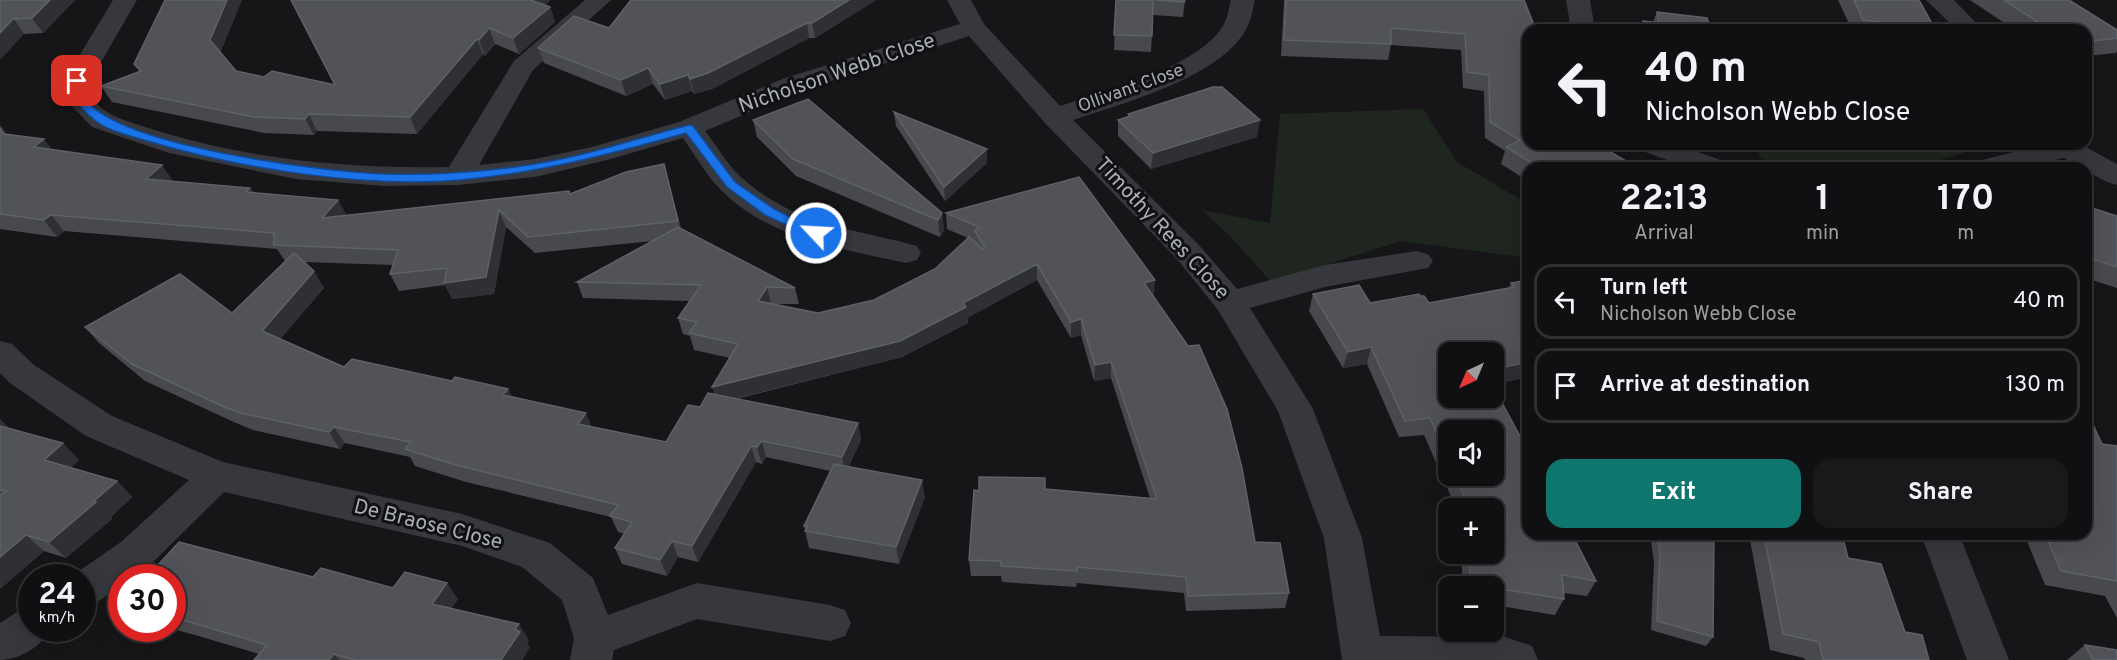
<!DOCTYPE html>
<meta charset="utf-8">
<style>
:root{--surface:#101012;--page:#19191b;--text:#f1f3f6;--muted:#9c9d9f;--line:#303032;--accent:#0f766e}
body{margin:0;font-family:Overpass,sans-serif;background:var(--page);color:var(--text);height:100vh;display:flex;flex-direction:column;font-size:22px;white-space:nowrap}
*{box-sizing:border-box;margin:0}
p{font-size:20px;color:var(--muted)}
.icon{flex:none;width:33px;height:33px;fill:none;stroke:currentColor;stroke-width:2;stroke-linecap:round;stroke-linejoin:round}
.map{position:relative;flex:1;overflow:hidden}
.sheet{position:absolute;left:1522px;top:162px;width:570px;height:378px;display:flex;flex-direction:column;background:var(--surface);border-radius:18px;box-shadow:0 6px 24px #0002,0 0 0 2px var(--line)}
.sheet>*{flex:none}
.top-card{position:absolute;left:1522px;top:24px;width:570px;height:126px;border-radius:18px;box-shadow:0 6px 24px #0002,0 0 0 2px var(--line);background:#101012;color:var(--text);overflow:hidden}
.needle{width:39px;rotate:224deg}
.buttons{position:absolute;left:1438px;top:342px;display:grid;gap:12px}
.buttons a{display:grid;place-items:center;width:66px;height:66px;border-radius:12px;background:var(--surface);box-shadow:0 6px 24px #0002,0 0 0 2px var(--line);font-size:30px}
.speed{position:absolute;left:18px;top:564px;display:flex;gap:12px;font-size:30px;font-weight:700;text-align:center}
.speed>*{display:grid;place-content:center;width:78px;height:78px;border-radius:50%;background:var(--surface);box-shadow:0 6px 24px #0002,0 0 0 2px var(--line);line-height:1}
.speed small{font-size:15px;font-weight:400}
.speed .limit{border:9px solid #d22;background:#fff;color:#111}
.pin{position:absolute;display:grid;place-items:center;width:51px;height:51px;color:#fff;margin:-26px;border-radius:12px;box-shadow:0 3px 9px #0006}
.me{position:absolute;width:66px;margin:-33px;rotate:295deg;stroke-linejoin:round;filter:drop-shadow(0 0 4px #0008)}
.turn{display:flex;align-items:center;gap:21px;height:126px;padding:0 24px;font-size:27px}
.turn .icon{width:78px;height:78px;stroke-width:2.5}
.turn b{display:block;font-size:42px;line-height:51px}
.eta{display:flex;justify-content:space-evenly;align-items:center;height:102px;text-align:center}
.eta b{font-size:36px;font-weight:700;line-height:42px}
.button{display:flex;gap:12px;margin-top:auto;padding:12px 24px}
.button a{flex:1;height:69px;border-radius:18px;background:var(--accent);color:#fff;font-size:24px;font-weight:700;line-height:69px;text-align:center}
.button a+a{background:var(--page);color:var(--text)}
ul{padding:0;list-style:none}
li{display:flex;align-items:center;gap:18px;height:75px;margin:0 12px 9px;padding:0 12px;border:3px solid var(--line);border-radius:18px}
li div{flex:1}
li b{display:block;font-size:22px}
li em{font-style:normal}
.map>svg:first-child{display:block}
</style>
<div class="map">
<svg width="2117" height="660" viewBox="0 0 2117 660">
<rect width="100%" height="100%" fill="#161618"/>
<path fill="#1e261f" d="M 1423,109 L 1457,162 L 1528,204 L 1528,258 L 1401,241 L 1271,282 L 1232,238 L 1202,210 L 1270,223 L 1280,114 Z
M 1755,144 L 1993,144 C 1962,153 1932,164 1899,168 C 1857,173 1803,166 1761,159 Z"/>
<g fill="none" stroke-linecap="round" stroke-linejoin="round">
<path fill="#37383d" fill-rule="evenodd" d="M 113,0 L 137,0 L 90,81 C 91,86 91,94 94,99 C 103,116 129,121 145,127 C 243,159 346,169 449,167 L 514,61 L 585,0 L 611,0 L 533,70 L 479,165 L 535,159 L 592,147 L 679,122 L 785,78 L 960,24 L 947,0 L 971,0 L 984,24 L 1060,106 C 1103,92 1204,66 1225,22 C 1228,16 1229,7 1231,0 L 1255,0 C 1253,7 1252,16 1249,23 C 1228,76 1123,103 1073,120 L 1199,245 L 1237,289 L 1325,265 L 1417,251 L 1428,254 L 1433,261 L 1428,268 L 1325,287 L 1250,308 L 1313,409 L 1362,538 L 1380,636 L 1505,637 L 1532,646 L 1538,660 L 1342,660 L 1324,538 L 1278,411 L 1218,310 L 1177,259 L 1045,123 L 969,36 L 803,90 L 705,131 C 717,146 728,166 742,178 C 796,226 852,228 917,246 L 921,253 L 917,260 L 906,263 C 842,249 769,239 721,190 C 706,175 695,155 683,138 L 607,160 L 535,177 L 458,185 L 384,186 L 296,179 L 169,153 L 92,127 L 68,102 L 64,81 Z
M 1566,0 L 1590,0 L 1595,30 L 1571,30 Z
M 1926,0 L 1954,0 L 1983,30 L 1957,30 Z
M 1636,144 L 1676,144 L 1726,162 L 1730,168 L 1689,168 L 1640,150 Z
M 2046,144 L 2080,144 L 2117,164 L 2117,185 L 2107,182 L 2086,171 L 2086,168 L 2082,168 L 2064,158 L 2020,168 L 1970,168 L 1974,162 Z
M 0,341 L 12,344 L 34,365 L 112,416 L 223,462 L 462,514 L 550,543 L 593,578 L 608,615 L 697,583 L 830,605 L 845,610 L 851,623 L 845,636 L 830,641 L 697,619 L 614,650 L 612,660 L 570,660 L 574,638 L 562,600 L 522,567 L 462,546 L 224,492 L 149,566 L 132,578 L 122,578 L 122,585 L 96,603 L 82,608 L 82,578 L 69,578 L 121,542 L 189,480 L 86,436 L 10,383 L 0,373 Z
M 1921,534 L 1959,534 L 2009,660 L 1967,660 Z
M 32,607 L 32,628 L 51,628 C 43,646 19,660 0,660 L 0,623 L 17,612 Z"/>
</g>
<path fill="#47494d" fill-rule="evenodd" d="M 0,0 L 75,0 L 43,33 L 24,34 Z
M 550,0 L 545,5 L 550,7 L 555,22 L 519,54 L 495,44 L 485,56 L 483,54 L 417,134 L 317,131 L 314,135 L 264,133 L 112,102 L 101,86 L 140,72 L 134,64 L 220,52 L 236,71 L 264,77 L 335,85 Z
M 876,0 L 815,38 L 809,38 L 712,89 L 694,94 L 692,91 L 665,100 L 653,84 L 626,96 L 544,63 L 538,48 L 609,28 Z
M 1116,0 L 1185,0 L 1183,17 L 1153,15 L 1151,52 L 1114,50 Z
M 1284,0 L 1524,0 L 1528,30 L 1528,144 L 1638,168 L 1528,168 L 1528,181 L 1501,164 L 1505,151 L 1485,138 L 1484,91 L 1463,88 L 1461,50 L 1391,45 L 1388,60 L 1281,56 Z
M 1838,0 L 1919,0 L 1935,29 L 1934,30 L 1852,30 Z
M 1970,0 L 2069,0 L 2117,30 L 2117,51 L 2116,53 L 2086,56 L 2086,30 L 2015,30 Z
M 1657,12 L 1711,30 L 1639,30 L 1643,21 L 1653,22 Z
M 894,112 L 987,163 L 945,201 L 896,126 Z
M 1128,114 L 1257,137 L 1151,169 L 1118,136 L 1118,120 L 1128,117 Z
M 753,120 L 942,213 L 944,230 L 940,237 L 796,176 L 757,137 Z
M 0,125 L 6,134 L 52,150 L 173,181 L 250,188 L 254,193 L 338,200 L 346,215 L 570,194 L 664,164 L 681,228 L 795,288 L 799,304 L 770,304 L 818,313 L 874,300 L 935,269 L 968,238 L 947,229 L 946,213 L 1154,296 L 1153,297 L 1255,542 L 1289,593 L 1285,608 L 1186,611 L 1184,593 L 1077,583 L 1076,587 L 1002,582 L 1001,576 L 971,576 L 969,560 L 979,491 L 1045,489 L 1150,498 L 1111,378 L 1094,381 L 1081,335 L 1071,338 L 1037,280 L 967,318 L 968,323 L 902,357 L 736,399 L 858,423 L 861,440 L 849,466 L 925,497 L 899,564 L 809,548 L 804,526 L 830,471 L 766,457 L 762,464 L 756,462 L 698,562 L 678,557 L 667,576 L 622,564 L 615,548 L 624,534 L 618,532 L 611,517 L 466,482 L 415,466 L 410,457 L 345,443 L 340,449 L 253,430 L 236,423 L 145,381 L 99,343 L 85,327 L 232,313 L 285,261 L 277,249 L 64,231 L 57,237 L 0,229 ZM 506,227 L 535,253 L 652,241 L 577,282 L 583,298 L 690,301 L 678,318 L 683,334 L 690,336 L 694,350 L 730,358 L 714,394 L 666,442 L 592,427 L 512,397 L 508,389 L 344,367 L 280,339 L 324,288 L 304,262 L 393,265 L 390,274 L 399,291 L 445,285 L 452,299 L 494,294 Z
M 2092,208 L 2117,216 L 2117,288 L 2086,278 L 2086,216 Z
M 1528,280 L 1528,377 L 1494,384 L 1494,352 L 1449,352 L 1528,534 L 1596,581 L 1587,596 L 1563,593 L 1564,599 L 1555,615 L 1494,605 L 1494,586 L 1463,586 L 1461,554 L 1494,554 L 1494,508 L 1456,508 L 1424,435 L 1399,437 L 1367,364 L 1343,368 L 1309,311 L 1313,294 L 1370,303 L 1420,296 L 1429,303 L 1509,288 L 1511,283 ZM 1449,430 L 1494,476 L 1449,476 Z
M 0,419 L 9,428 L 79,460 L 71,467 L 117,481 L 132,497 L 111,517 L 112,519 L 66,558 L 44,551 L 0,589 Z
M 2102,444 L 2117,446 L 2117,618 L 2105,596 L 2045,585 L 2024,534 L 2086,534 Z
M 1650,534 L 1714,534 L 1713,637 L 1706,646 L 1651,630 L 1654,562 Z
M 1749,534 L 1842,534 L 1848,558 L 1905,632 L 1929,660 L 1805,660 L 1804,658 L 1770,650 Z
M 313,577 L 393,588 L 458,599 L 451,608 L 529,640 L 527,643 L 530,647 L 522,660 L 254,660 L 259,654 L 195,635 L 169,628 L 172,628 L 172,578 Z
M 2085,645 L 2117,660 L 2067,660 Z"/>
<path fill="#2f3033" d="M 50,0 L 75,0 L 43,33 L 32,18 Z
M 227,0 L 242,0 L 219,56 L 210,40 Z
M 530,0 L 550,0 L 536,15 Z
M 849,0 L 876,0 L 815,38 L 812,23 Z
M 550,7 L 555,22 L 519,54 L 513,38 Z
M 13,19 L 24,34 L 0,60 L 0,33 Z
M 807,23 L 809,38 L 712,89 L 694,94 L 690,79 Z
M 489,28 L 495,44 L 485,56 L 479,40 Z
M 477,39 L 483,54 L 417,134 L 410,117 Z
M 648,68 L 653,84 L 626,96 L 621,80 Z
M 688,75 L 692,91 L 665,100 L 660,84 Z
M 309,114 L 317,131 L 314,135 L 305,119 Z
M 1260,120 L 1257,137 L 1151,169 L 1153,153 Z
M 0,125 L 4,130 L 16,150 L 4,134 L 0,128 Z
M 44,139 L 56,155 L 34,147 Z
M 987,149 L 987,163 L 945,201 L 944,187 Z
M 664,164 L 668,180 L 683,237 L 678,221 Z
M 162,165 L 173,181 L 146,179 Z
M 250,188 L 260,204 L 246,192 Z
M 338,200 L 347,216 L 322,218 Z
M 499,210 L 506,227 L 494,294 L 452,299 L 444,283 Z
M 942,213 L 944,230 L 940,237 L 938,220 Z
M 51,215 L 64,231 L 57,237 L 44,220 Z
M 1037,264 L 1037,280 L 967,318 L 968,323 L 902,357 L 717,403 L 712,387 L 963,303 Z
M 314,271 L 324,288 L 273,347 L 262,331 Z
M 1155,280 L 1154,296 L 1142,300 L 1144,283 Z
M 767,287 L 771,303 L 762,318 L 758,301 Z
M 1081,319 L 1081,335 L 1071,338 L 1071,322 Z
M 1371,347 L 1367,364 L 1343,368 L 1348,352 Z
M 1111,362 L 1111,378 L 1094,381 L 1095,365 Z
M 1528,362 L 1528,377 L 1494,384 L 1494,369 Z
M 508,389 L 516,405 L 503,395 Z
M 586,413 L 593,430 L 578,424 Z
M 0,419 L 11,431 L 0,436 Z
M 858,423 L 861,440 L 845,474 L 842,457 Z
M 334,427 L 345,443 L 340,449 L 329,432 Z
M 762,441 L 766,457 L 762,464 L 757,447 Z
M 63,443 L 79,460 L 61,476 L 44,460 Z
M 751,446 L 756,462 L 698,562 L 692,546 Z
M 922,480 L 925,497 L 899,564 L 896,547 Z
M 117,481 L 132,497 L 111,517 L 112,519 L 66,558 L 49,542 Z
M 26,535 L 44,551 L 0,589 L 0,557 Z
M 672,541 L 678,557 L 667,576 L 660,560 Z
M 447,583 L 458,599 L 443,620 L 432,604 Z
M 519,624 L 529,640 L 527,643 L 530,647 L 522,660 L 501,660 L 515,629 Z
M 334,654 L 339,660 L 329,660 Z"/>
<path fill="#525359" stroke="#5f6168" stroke-width="1.5" d="M 0,0 L 50,0 L 32,18 L 13,19 L 0,33 Z
M 165,0 L 227,0 L 210,40 L 236,71 L 264,77 L 272,71 L 335,85 L 291,0 L 531,0 L 550,7 L 513,38 L 489,28 L 479,40 L 477,39 L 410,117 L 309,114 L 305,119 L 254,117 L 101,86 L 141,71 L 134,64 Z
M 631,0 L 849,0 L 812,23 L 807,23 L 708,73 L 690,79 L 688,75 L 660,84 L 648,68 L 621,80 L 538,48 L 574,16 L 609,28 Z
M 1116,0 L 1153,0 L 1152,36 L 1114,35 Z
M 1156,0 L 1185,0 L 1184,2 Z
M 1286,0 L 1524,0 L 1536,30 L 1528,30 L 1528,144 L 1597,144 L 1638,168 L 1540,168 L 1506,147 L 1520,140 L 1490,122 L 1489,75 L 1467,72 L 1465,34 L 1391,28 L 1391,44 L 1284,40 Z
M 1854,0 L 1919,0 L 1935,29 L 1863,20 Z
M 2004,0 L 2069,0 L 2117,30 L 2117,38 L 2086,42 L 2086,30 L 2050,30 Z
M 1657,12 L 1707,18 L 1711,30 L 1645,30 L 1643,21 L 1659,23 Z
M 1213,87 L 1222,87 L 1260,120 L 1153,153 L 1118,120 L 1130,116 L 1128,114 Z
M 808,99 L 942,213 L 938,220 L 793,159 L 753,120 Z
M 894,112 L 987,149 L 944,187 Z
M 0,128 L 4,134 L 44,139 L 34,147 L 162,165 L 146,179 L 250,188 L 246,192 L 338,200 L 322,218 L 569,191 L 570,194 L 626,172 L 664,164 L 678,221 L 528,237 L 499,210 L 486,277 L 444,283 L 447,268 L 390,274 L 398,250 L 274,245 L 274,233 L 51,215 L 44,220 L 0,214 Z
M 1079,177 L 1155,280 L 1144,283 L 1188,346 L 1199,345 L 1227,409 L 1242,468 L 1255,542 L 1280,543 L 1289,593 L 1188,596 L 1186,577 L 1077,567 L 1077,571 L 1001,566 L 1001,561 L 969,560 L 974,490 L 979,491 L 979,477 L 1045,478 L 1045,489 L 1157,499 L 1111,362 L 1095,365 L 1081,319 L 1071,322 L 1037,264 L 963,303 L 966,307 L 900,341 L 712,387 L 738,344 L 689,333 L 697,322 L 678,318 L 701,285 L 577,282 L 678,227 L 795,288 L 767,287 L 758,301 L 818,313 L 874,300 L 935,269 L 969,237 L 983,249 L 985,248 L 975,231 L 979,227 L 946,213 Z
M 2092,208 L 2117,216 L 2117,267 L 2086,257 L 2086,216 L 2092,216 Z
M 294,253 L 314,271 L 262,331 L 344,367 L 352,359 L 452,381 L 455,377 L 508,389 L 503,395 L 586,413 L 578,424 L 666,442 L 688,405 L 700,407 L 708,393 L 858,423 L 842,457 L 762,441 L 757,447 L 751,446 L 692,546 L 672,541 L 660,560 L 615,548 L 632,522 L 610,516 L 618,505 L 456,465 L 405,449 L 411,442 L 334,427 L 329,432 L 241,413 L 224,407 L 132,364 L 85,327 L 180,274 L 232,313 Z
M 1528,280 L 1528,362 L 1494,369 L 1494,352 L 1449,352 L 1449,398 L 1494,398 L 1494,388 L 1520,436 L 1528,435 L 1528,534 L 1572,534 L 1596,581 L 1562,575 L 1564,599 L 1494,588 L 1494,586 L 1471,584 L 1469,554 L 1494,554 L 1494,508 L 1466,508 L 1465,498 L 1455,476 L 1494,476 L 1494,430 L 1449,430 L 1449,461 L 1430,418 L 1405,421 L 1371,347 L 1348,352 L 1313,294 L 1359,285 L 1370,303 L 1419,294 L 1420,296 L 1424,296 L 1429,303 L 1514,287 L 1511,283 Z
M 2086,413 L 2088,414 L 2102,444 L 2117,446 L 2117,581 L 2061,571 L 2045,534 L 2086,534 Z
M 0,426 L 63,443 L 44,460 L 117,481 L 94,501 L 96,502 L 49,542 L 26,535 L 0,557 L 0,496 L 7,491 L 0,490 Z
M 834,464 L 922,480 L 896,547 L 805,531 L 808,526 L 804,526 Z
M 1657,534 L 1714,534 L 1713,637 L 1657,621 L 1660,553 Z
M 1764,534 L 1842,534 L 1848,558 L 1881,564 L 1905,632 L 1922,635 L 1929,660 L 1823,660 L 1819,642 L 1783,634 Z
M 179,542 L 313,577 L 321,568 L 393,588 L 405,572 L 447,583 L 432,604 L 519,624 L 515,629 L 520,632 L 501,660 L 355,660 L 334,654 L 329,660 L 254,660 L 267,645 L 172,617 L 172,578 L 146,578 Z
M 2085,645 L 2117,650 L 2117,660 L 2093,660 Z"/>
<path fill="#1a73e8" stroke="#114b97" stroke-width="1.5" d="M 77,78 L 82,81 C 84,87 84,97 88,102 C 126,147 324,172 385,174 C 435,175 486,172 535,164 C 587,156 638,138 689,125 L 693,126 L 735,182 L 774,209 L 822,233 L 816,237 L 811,236 L 765,215 L 727,187 L 686,133 C 611,154 538,173 460,180 C 366,188 242,169 151,142 C 135,137 110,132 96,121 C 79,108 76,102 71,81 Z"/>
<g text-anchor="middle" dominant-baseline="central" stroke-width="6" stroke-linejoin="round" paint-order="stroke">
<g font-size="18" fill="#a8adb8" stroke="#111113">
<text transform="translate(1131 89) rotate(-20)">Ollivant Close</text>
</g>
<g font-size="21" fill="#a8adb8" stroke="#111113">
<text transform="translate(837 74) rotate(-19)">Nicholson Webb Close</text>
<text transform="translate(1162 229) rotate(47)">Timothy Rees Close</text>
<text transform="translate(428 525) rotate(14)">De Braose Close</text>
</g>
</g>
</svg>
<div class="buttons">
<a><svg class="needle" viewBox="-14 -14 28 28"><path d="M0-13l5 13h-10z" fill="#e53935"/><path d="M0 13l5-13h-10z" fill="#9c9d9f"/></svg></a>
<a><svg class="icon" aria-label="sound" viewBox="0 0 24 24"><path d="M4 9h4l5-4v14l-5-4H4zM17 9q2 3 0 6"/></svg></a>
<a>+</a>
<a>−</a>
</div>
<div class="speed"><div>24<small>km/h</small></div><div class="limit">30</div></div>
<div class="pin" style="left:77px;top:81px;background:#d93025"><svg class="icon" aria-label="arrive" viewBox="0 0 24 24"><path d="M6 21V4h12l-3 4 3 4H6"/></svg></div>
<svg class="me" style="left:816px;top:233px" viewBox="-20 -20 40 40"><circle r="17" fill="#1a73e8" stroke="#fff" stroke-width="3"/><path d="M0-11L8 9 0 5-8 9z" fill="#fff"/></svg>
<div class="top-card">
<div class="turn"><svg class="icon" aria-label="left" viewBox="0 0 24 24"><path d="M17 20v-9H6M10 6l-5 5 5 5"/></svg><div><b>40 m</b>Nicholson Webb Close</div></div>
</div>
<section class="sheet">
<div class="eta">
<div><b>22:13</b><p>Arrival</p></div>
<div><b>1</b><p>min</p></div>
<div><b>170</b><p>m</p></div>
</div>
<ul>
<li><svg class="icon" aria-label="left" viewBox="0 0 24 24"><path d="M17 20v-9H6M10 6l-5 5 5 5"/></svg><div><b>Turn left</b><p>Nicholson Webb Close</p></div><em>40 m</em></li>
<li><svg class="icon" aria-label="arrive" viewBox="0 0 24 24"><path d="M6 21V4h12l-3 4 3 4H6"/></svg><div><b>Arrive at destination</b></div><em>130 m</em></li>
</ul>
<div class="button"><a>Exit</a><a>Share</a></div>
</section>
</div>
